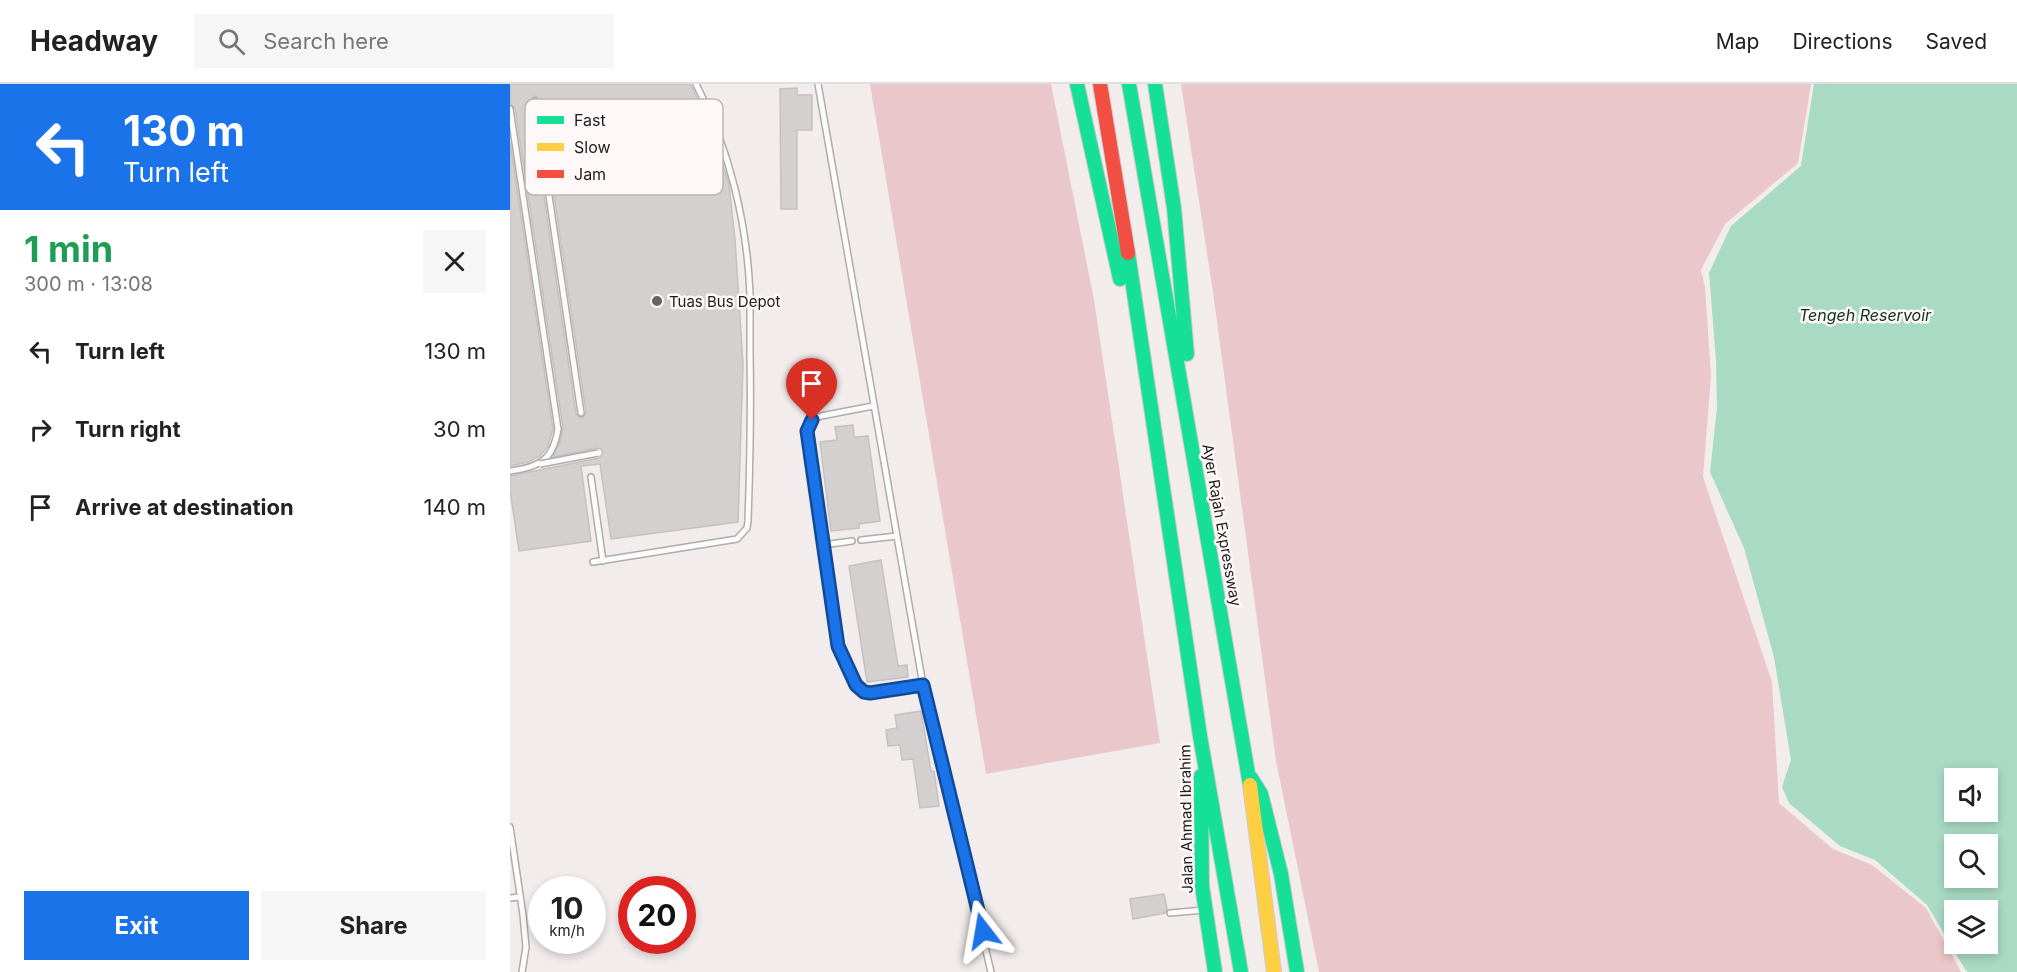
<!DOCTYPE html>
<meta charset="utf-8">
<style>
:root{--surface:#fff;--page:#f6f6f6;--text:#222;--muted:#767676;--line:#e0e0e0;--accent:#1a73e8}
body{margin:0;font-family:Inter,sans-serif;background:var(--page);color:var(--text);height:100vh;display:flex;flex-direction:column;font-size:22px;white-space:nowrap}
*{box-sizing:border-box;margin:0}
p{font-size:20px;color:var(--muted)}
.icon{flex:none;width:33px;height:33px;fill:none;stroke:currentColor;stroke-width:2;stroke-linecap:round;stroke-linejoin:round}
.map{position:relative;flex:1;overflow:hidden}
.drawer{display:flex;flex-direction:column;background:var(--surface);width:510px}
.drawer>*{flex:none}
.guide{background:#1a73e8;color:#fff;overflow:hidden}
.fabs{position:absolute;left:1434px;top:684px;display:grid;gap:12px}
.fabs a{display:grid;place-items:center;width:54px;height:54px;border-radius:0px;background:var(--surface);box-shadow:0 3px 9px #0003;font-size:30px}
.speed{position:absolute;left:18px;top:792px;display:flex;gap:12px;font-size:30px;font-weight:700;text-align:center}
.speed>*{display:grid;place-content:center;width:78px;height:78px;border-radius:50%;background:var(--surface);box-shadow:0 3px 9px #0003;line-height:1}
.speed small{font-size:15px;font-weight:400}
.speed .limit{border:9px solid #d22;background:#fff;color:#111}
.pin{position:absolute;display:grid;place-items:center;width:51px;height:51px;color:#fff;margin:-62px -26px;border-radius:50% 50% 50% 0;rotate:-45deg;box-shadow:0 0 6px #0007}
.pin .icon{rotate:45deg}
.me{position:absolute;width:66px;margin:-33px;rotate:346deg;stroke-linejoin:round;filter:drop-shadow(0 0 4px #0008)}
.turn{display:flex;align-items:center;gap:21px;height:126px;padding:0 24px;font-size:27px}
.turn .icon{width:78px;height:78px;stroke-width:2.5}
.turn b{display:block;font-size:42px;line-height:51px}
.round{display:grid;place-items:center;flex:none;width:63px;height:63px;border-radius:0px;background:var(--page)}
.head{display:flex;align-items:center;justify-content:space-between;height:102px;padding:0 24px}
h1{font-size:36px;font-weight:700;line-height:45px;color:#1e9e55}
.button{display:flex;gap:12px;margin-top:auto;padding:12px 24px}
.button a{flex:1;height:69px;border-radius:0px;background:var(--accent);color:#fff;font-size:24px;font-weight:700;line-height:69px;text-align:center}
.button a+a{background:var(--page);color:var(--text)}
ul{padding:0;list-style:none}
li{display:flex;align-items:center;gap:18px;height:78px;padding:0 24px}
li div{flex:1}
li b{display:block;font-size:22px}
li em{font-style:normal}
header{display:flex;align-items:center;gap:36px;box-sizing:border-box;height:84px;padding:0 30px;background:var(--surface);border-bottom:2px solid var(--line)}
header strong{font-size:28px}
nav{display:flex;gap:33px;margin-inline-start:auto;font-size:21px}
.search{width:420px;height:54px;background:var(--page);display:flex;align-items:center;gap:15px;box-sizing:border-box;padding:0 21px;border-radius:0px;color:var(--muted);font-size:22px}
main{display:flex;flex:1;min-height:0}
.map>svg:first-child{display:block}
</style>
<header>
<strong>Headway</strong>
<div class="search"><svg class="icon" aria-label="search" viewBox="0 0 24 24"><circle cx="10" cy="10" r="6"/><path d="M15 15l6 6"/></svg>Search here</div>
<nav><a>Map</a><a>Directions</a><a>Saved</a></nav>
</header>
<main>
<section class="drawer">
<div class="guide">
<div class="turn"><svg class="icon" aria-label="left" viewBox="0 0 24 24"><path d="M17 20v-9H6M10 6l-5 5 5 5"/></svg><div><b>130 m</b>Turn left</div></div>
</div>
<div class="head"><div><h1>1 min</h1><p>300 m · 13:08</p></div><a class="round"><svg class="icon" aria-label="close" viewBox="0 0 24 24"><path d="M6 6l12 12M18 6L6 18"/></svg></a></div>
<ul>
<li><svg class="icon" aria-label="left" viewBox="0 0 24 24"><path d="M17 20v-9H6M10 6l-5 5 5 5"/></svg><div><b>Turn left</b></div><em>130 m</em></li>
<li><svg class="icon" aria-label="right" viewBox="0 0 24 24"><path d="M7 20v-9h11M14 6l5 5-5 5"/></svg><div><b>Turn right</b></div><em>30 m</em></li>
<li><svg class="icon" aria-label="arrive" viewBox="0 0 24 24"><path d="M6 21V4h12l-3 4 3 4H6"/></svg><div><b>Arrive at destination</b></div><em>140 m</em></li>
</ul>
<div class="button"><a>Exit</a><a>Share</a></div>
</section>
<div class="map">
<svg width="1507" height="888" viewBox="0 0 1507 888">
<rect width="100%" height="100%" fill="#f2ecec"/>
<path fill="#eac7ca" d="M 360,0 L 541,0 L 584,216 L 650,659 L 476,690 Z
M 671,0 L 1301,0 L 1288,79 L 1215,140 L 1191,186 L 1195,203 L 1201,292 L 1193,393 L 1262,598 L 1269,719 L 1323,765 L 1362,781 L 1416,824 L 1451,888 L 809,888 L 766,677 L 703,208 Z"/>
<path fill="#a9dac4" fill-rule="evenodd" d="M 1304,0 L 1507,0 L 1507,888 L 1458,888 L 1455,885 L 1417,821 L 1365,776 L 1330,762 L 1279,719 L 1272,703 L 1281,676 L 1264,573 L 1234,464 L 1200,388 L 1207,324 L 1206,276 L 1199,189 L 1221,142 L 1291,82 ZM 1444,694 L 1478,694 L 1478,728 L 1444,728 ZM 1444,760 L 1478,760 L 1478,794 L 1444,794 ZM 1444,826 L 1478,826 L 1478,860 L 1444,860 Z"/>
<path fill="#d5d0d0" stroke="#c5c1c1" stroke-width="1.5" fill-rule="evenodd" d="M 0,0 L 180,0 L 183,5 L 204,52 L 219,101 L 225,155 L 233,280 L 228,438 L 101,455 L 90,380 L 71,382 L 81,457 L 9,467 L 0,406 L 0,392 L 89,374 L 93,369 L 91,365 L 87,364 L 43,373 L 50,357 L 53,344 L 5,24 L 0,20 ZM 24,12 L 27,13 L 30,16 L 76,328 L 72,334 L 69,333 L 66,330 L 20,18 Z
M 287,4 L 287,11 L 302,11 L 302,46 L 287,46 L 287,125 L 271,125 L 270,5 Z
M 0,58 L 43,345 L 38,362 L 30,372 L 18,378 L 0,382 Z
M 343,341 L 344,353 L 358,352 L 370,437 L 349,440 L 349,444 L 321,447 L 310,358 L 327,356 L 325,343 Z
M 371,476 L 388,582 L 397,581 L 398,593 L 357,598 L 339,482 Z
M 411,627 L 421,687 L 424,687 L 429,722 L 410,724 L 403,675 L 392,676 L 390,661 L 378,662 L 376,646 L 387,644 L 385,631 Z
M 654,810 L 657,825 L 655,829 L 623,835 L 620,815 Z"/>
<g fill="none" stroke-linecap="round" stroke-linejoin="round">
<defs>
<path id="lane" d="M 308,0 L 413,601 L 481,888
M 25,17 L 71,329
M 0,25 L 48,345 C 43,376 30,383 0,387
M 363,322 L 311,332 L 302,336 L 296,347 L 328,562 L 346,601 L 354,608 L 360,609 L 413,601
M 81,393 L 93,477
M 351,456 L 387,452
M 313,461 L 342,457
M 83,478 L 227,455 L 237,444 L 238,437 C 240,381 241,325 240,269 C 240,249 240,230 240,210 C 237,138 219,64 186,0
M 0,743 L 13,831 L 16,863 L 12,888
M 0,814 L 10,813
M 660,829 L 694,826"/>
<path id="fast" d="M 567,0 L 610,195
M 619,0 L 740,701
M 645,0 L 664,124 L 677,270
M 618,169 L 690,652 L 731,888
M 691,692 L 692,802 L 705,888
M 741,694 L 751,710 L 771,790 L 787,888"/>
<path id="slow" d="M 740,701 L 764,888"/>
<path id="jam" d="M 590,0 L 618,169"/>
</defs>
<use href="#lane" stroke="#b0acac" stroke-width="8"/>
<use href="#fast" stroke="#cdcaca" stroke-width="16"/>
<use href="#slow" stroke="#cdcaca" stroke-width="16"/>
<use href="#jam" stroke="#cdcaca" stroke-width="16"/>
<use href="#lane" stroke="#fdfcfc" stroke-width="5"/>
<use href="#fast" stroke="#16e098" stroke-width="14"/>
<use href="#slow" stroke="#ffcf43" stroke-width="14"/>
<use href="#jam" stroke="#f24e42" stroke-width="14"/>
<defs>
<path id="lane-bridge" d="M 30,380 L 88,369"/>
</defs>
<use href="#lane-bridge" stroke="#b0acac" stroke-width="8" stroke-linecap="butt"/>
<use href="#lane-bridge" stroke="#fdfcfc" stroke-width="5"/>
</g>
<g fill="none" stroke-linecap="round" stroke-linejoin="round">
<defs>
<path id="route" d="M 302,336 L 297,347 L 328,562 L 346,601 L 354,608 L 360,609 L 413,601 L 473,847"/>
</defs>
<use href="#route" stroke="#114b97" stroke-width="15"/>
<use href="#route" stroke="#1a73e8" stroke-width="10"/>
</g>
<circle fill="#696465" stroke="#fef8f8" stroke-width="2" cx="147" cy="217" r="6"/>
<g text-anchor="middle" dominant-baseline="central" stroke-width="5" stroke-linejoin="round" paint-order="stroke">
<g font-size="15" fill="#1f1b1c" stroke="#fef8f8" text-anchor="start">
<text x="159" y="217">Tuas Bus Depot</text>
</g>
<g font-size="15" fill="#1f1b1c" stroke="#fef8f8">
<text transform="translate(712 441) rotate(80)">Ayer Rajah Expressway</text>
<text transform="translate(676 735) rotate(-91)">Jalan Ahmad Ibrahim</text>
</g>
<g font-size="16" font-style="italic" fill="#0f3124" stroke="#fef8f8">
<text x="1355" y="231">Tengeh Reservoir</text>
</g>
</g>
<rect x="15" y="15" width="198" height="96" rx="9" fill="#fef8f8" stroke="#bbb6b6" stroke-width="1.5"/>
<rect x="27" y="32" width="27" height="8" fill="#16e098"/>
<rect x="27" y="59" width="27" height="8" fill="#ffcf43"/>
<rect x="27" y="86" width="27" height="8" fill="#f24e42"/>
<g font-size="16" fill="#1f1b1c">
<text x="64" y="42">Fast</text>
<text x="64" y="69">Slow</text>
<text x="64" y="96">Jam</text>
</g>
</svg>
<div class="fabs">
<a><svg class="icon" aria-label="sound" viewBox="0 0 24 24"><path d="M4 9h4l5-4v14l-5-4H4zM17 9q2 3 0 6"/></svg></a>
<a><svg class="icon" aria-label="search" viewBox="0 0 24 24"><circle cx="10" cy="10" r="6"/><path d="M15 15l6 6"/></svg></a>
<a><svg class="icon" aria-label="layers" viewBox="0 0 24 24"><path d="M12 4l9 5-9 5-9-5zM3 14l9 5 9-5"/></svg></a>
</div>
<div class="speed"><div>10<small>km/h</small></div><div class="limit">20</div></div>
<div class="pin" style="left:302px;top:336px;background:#d93025"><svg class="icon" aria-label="arrive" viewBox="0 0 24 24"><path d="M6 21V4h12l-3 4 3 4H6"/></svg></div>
<svg class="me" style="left:473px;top:847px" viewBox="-20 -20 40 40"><path d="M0-17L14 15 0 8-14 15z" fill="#1a73e8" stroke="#fff" stroke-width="4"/></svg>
</div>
</main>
